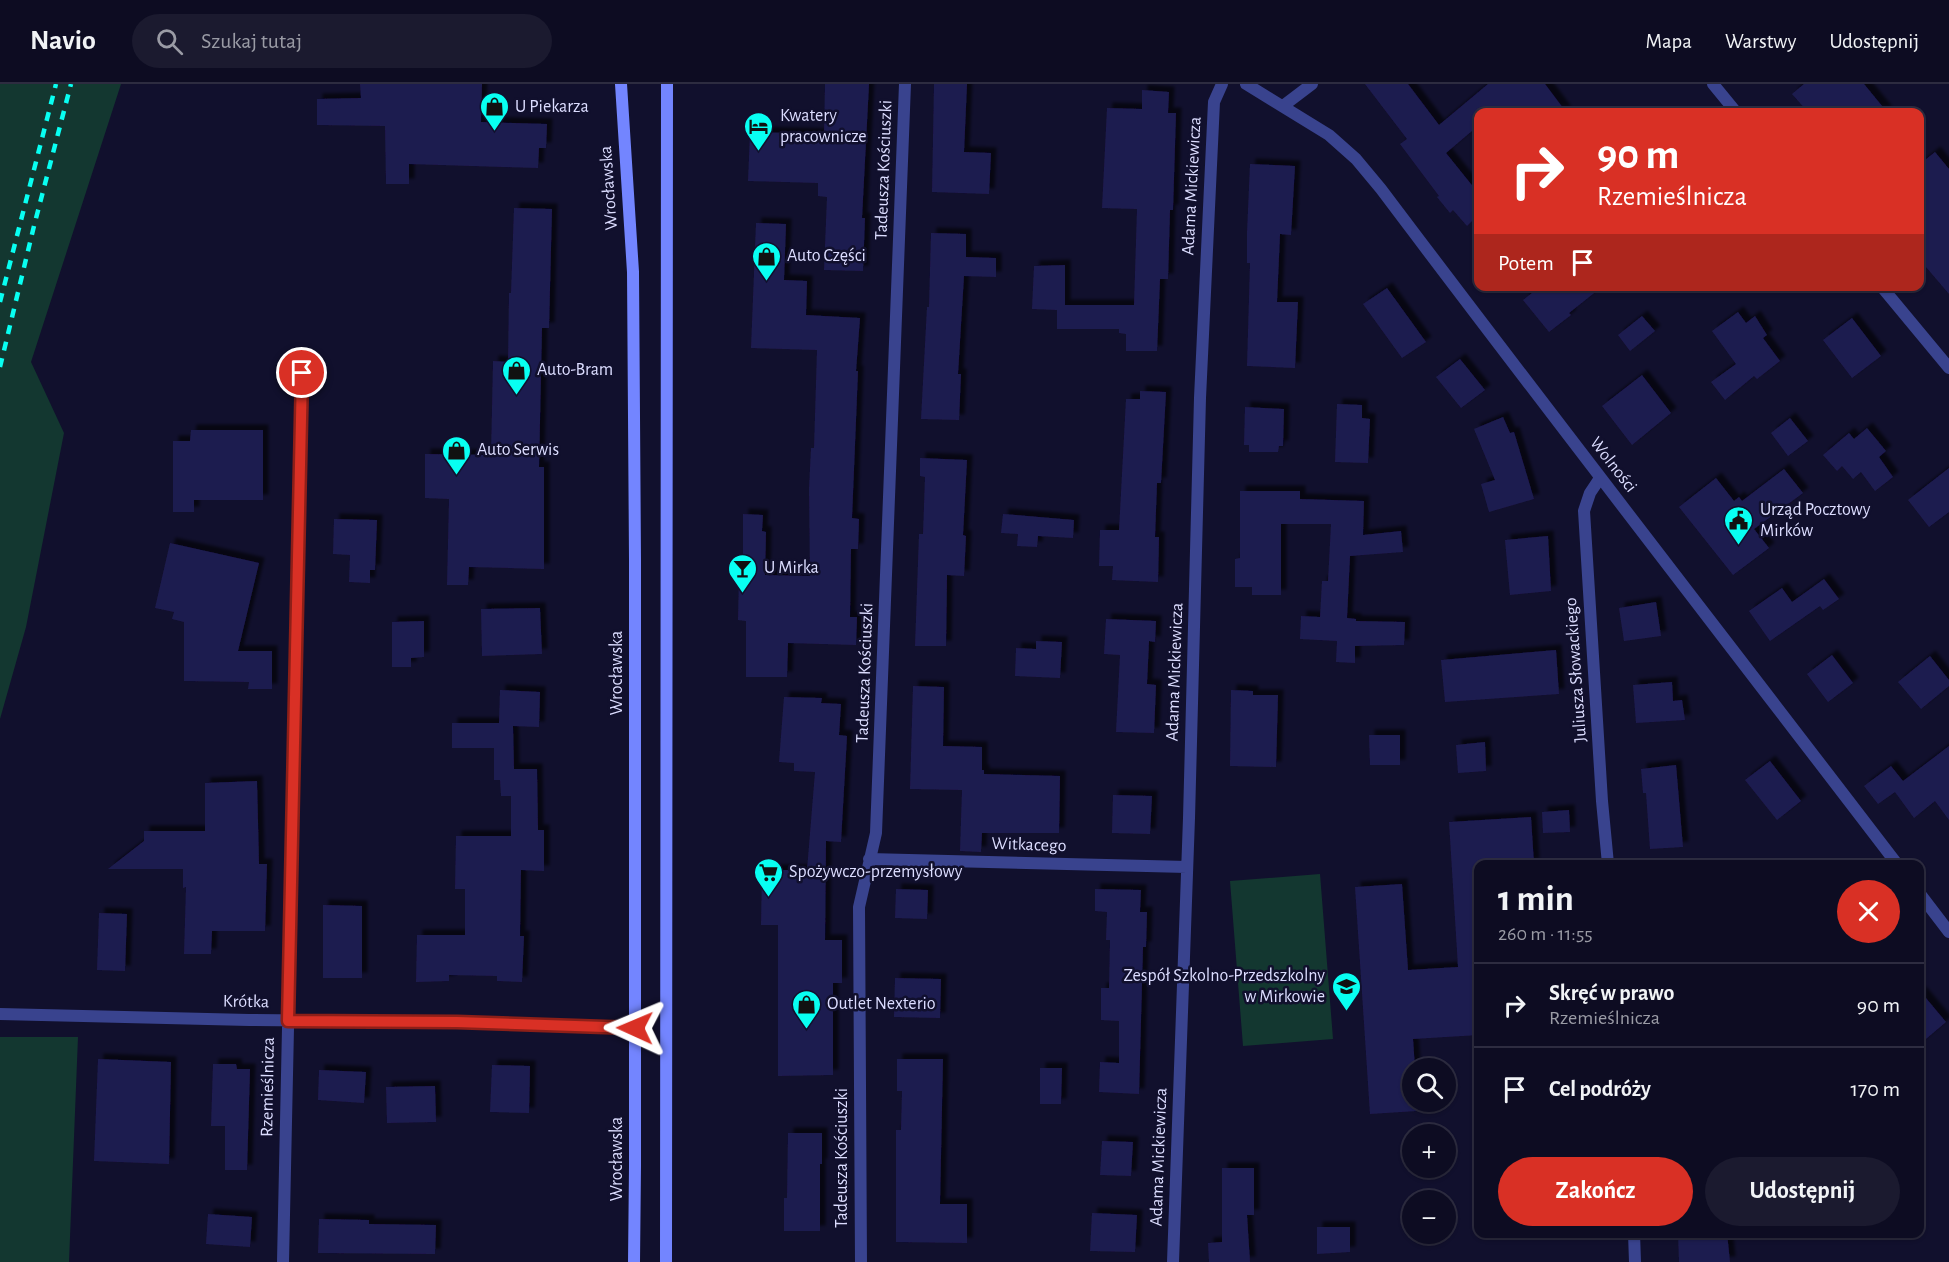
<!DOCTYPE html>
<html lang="pl">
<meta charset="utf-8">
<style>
:root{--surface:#0d0c22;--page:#1b1a2f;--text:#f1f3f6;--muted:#9a9ba5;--line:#2d2c40;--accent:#d93025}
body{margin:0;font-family:"Alegreya Sans",sans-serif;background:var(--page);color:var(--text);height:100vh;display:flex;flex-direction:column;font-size:22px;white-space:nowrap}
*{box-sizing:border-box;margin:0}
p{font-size:20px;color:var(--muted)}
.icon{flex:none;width:33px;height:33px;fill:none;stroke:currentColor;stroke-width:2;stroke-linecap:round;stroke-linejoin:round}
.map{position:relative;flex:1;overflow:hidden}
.drawer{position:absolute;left:1474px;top:776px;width:450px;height:378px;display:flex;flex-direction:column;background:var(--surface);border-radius:12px;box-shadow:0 2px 4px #0004,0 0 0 2px var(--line)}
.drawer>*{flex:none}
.top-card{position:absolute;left:1474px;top:24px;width:450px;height:183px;border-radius:12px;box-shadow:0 2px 4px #0004,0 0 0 2px var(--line);background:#d93025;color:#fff;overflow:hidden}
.controls{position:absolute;left:1402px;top:974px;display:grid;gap:12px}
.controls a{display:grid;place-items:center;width:54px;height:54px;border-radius:50%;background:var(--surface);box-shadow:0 2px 4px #0004,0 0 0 2px var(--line);font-size:30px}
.pin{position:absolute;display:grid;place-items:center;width:51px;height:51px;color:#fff;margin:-26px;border:3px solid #fff;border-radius:50%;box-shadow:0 2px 6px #0007}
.me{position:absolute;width:66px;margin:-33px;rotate:271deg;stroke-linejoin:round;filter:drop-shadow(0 0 4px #0008)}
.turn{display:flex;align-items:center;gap:21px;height:126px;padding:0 24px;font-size:27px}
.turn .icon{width:78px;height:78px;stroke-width:2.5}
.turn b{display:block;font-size:42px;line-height:51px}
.then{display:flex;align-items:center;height:57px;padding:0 24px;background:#0003;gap:12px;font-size:22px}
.round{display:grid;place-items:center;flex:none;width:63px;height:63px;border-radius:32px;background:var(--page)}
.head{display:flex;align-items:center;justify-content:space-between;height:102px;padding:0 24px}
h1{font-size:36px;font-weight:700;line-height:45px}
.button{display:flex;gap:12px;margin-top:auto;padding:12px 24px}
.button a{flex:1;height:69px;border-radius:36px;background:var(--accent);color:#fff;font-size:24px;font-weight:700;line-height:69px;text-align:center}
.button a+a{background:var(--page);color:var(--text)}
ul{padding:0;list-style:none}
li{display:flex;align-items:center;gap:18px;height:84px;padding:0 24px;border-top:2px solid var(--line)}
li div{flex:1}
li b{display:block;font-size:22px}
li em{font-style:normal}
header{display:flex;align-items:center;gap:36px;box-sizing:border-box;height:84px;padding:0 30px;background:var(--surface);border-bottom:2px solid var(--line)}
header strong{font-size:28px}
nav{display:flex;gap:33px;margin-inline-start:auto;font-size:21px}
.search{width:420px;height:54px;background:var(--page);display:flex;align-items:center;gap:15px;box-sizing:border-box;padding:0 21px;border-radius:33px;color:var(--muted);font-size:22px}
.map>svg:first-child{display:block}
</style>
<header>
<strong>Navio</strong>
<div class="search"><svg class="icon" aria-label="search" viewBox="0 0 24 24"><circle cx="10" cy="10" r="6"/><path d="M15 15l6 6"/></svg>Szukaj tutaj</div>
<nav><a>Mapa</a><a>Warstwy</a><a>Udostępnij</a></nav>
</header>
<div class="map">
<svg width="1949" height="1178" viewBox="0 0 1949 1178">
<defs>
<filter id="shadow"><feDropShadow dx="5.5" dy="-5.5" stdDeviation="1.5" flood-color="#0009"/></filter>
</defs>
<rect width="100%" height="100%" fill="#11102d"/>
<path fill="#133730" d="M 0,0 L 121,0 L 31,278 L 64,349 L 26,543 L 0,635 Z
M 1320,790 L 1333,955 L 1243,962 L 1230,797 Z
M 0,953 L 78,953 L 69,1178 L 0,1178 Z"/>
<path fill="#1e1b4f" filter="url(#shadow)" d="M 360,0 L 482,0 L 481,38 L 547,40 L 546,64 L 539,64 L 538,84 L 409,80 L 409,100 L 386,100 L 385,42 L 317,41 L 317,15 L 361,14 Z
M 825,0 L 869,0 L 862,134 L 865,134 L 863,187 L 824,186 L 827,113 L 818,112 L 818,99 L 748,97 L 750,48 L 824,50 Z
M 934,0 L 967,0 L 964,68 L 991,69 L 989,110 L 932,108 Z
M 1365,0 L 1408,0 L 1439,41 L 1488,0 L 1545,0 L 1566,28 L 1479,28 L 1479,41 L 1446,69 L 1479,110 L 1479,127 L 1476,133 L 1467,142 L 1453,126 L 1450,129 L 1437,113 L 1439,112 L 1400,60 L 1407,55 Z
M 1804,0 L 1864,0 L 1887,28 L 1808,28 L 1792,10 Z
M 1142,6 L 1169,8 L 1168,29 L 1176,29 L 1173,126 L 1170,126 L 1168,195 L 1160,195 L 1157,267 L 1126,267 L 1126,250 L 1119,249 L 1119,245 L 1057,245 L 1057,226 L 1032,225 L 1034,182 L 1065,181 L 1065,221 L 1134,221 L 1137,125 L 1102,124 L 1107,24 L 1142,25 Z
M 1935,68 L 1949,85 L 1949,210 L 1920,176 L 1920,80 Z
M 1250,80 L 1295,82 L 1291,151 L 1280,150 L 1277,218 L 1298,218 L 1295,284 L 1247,282 L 1250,179 L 1247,179 L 1247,149 Z
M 514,124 L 552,125 L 549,244 L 542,244 L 539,383 L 544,383 L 544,485 L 469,483 L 468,501 L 447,501 L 449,415 L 425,414 L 425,370 L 491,371 L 493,277 L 508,278 L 509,209 L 511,209 Z
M 756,139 L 786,140 L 784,196 L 807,197 L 806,231 L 860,234 L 856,287 L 858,287 L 852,434 L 859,435 L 858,465 L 851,465 L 850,533 L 857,533 L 856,561 L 788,559 L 787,593 L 746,593 L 746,537 L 738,536 L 739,490 L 743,491 L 743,430 L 763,431 L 762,447 L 766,448 L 765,491 L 810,492 L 809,405 L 811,364 L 814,364 L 817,266 L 751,264 Z
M 931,149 L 966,150 L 966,173 L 996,174 L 996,193 L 964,192 L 958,290 L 961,290 L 959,336 L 921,335 L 927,223 L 929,223 Z
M 1541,202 L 1603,202 L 1569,229 L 1571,231 L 1549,248 L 1523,216 Z
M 1387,204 L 1426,258 L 1402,274 L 1363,220 Z
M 1738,228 L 1746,239 L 1755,232 L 1767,251 L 1763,254 L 1780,277 L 1757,295 L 1754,292 L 1725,316 L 1711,298 L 1736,280 L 1712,247 Z
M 1642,232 L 1655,247 L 1630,267 L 1618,251 Z
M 1852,234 L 1881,272 L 1852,294 L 1823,256 Z
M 1460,275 L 1485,306 L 1461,324 L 1436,293 Z
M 1642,291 L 1671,329 L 1632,361 L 1602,322 Z
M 1140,307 L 1166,308 L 1161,399 L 1157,399 L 1155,453 L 1159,453 L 1158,498 L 1112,496 L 1113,482 L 1099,482 L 1100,446 L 1119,446 L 1126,315 L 1140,315 Z
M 1337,320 L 1362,321 L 1362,334 L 1370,335 L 1368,379 L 1335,378 Z
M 1245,323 L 1284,325 L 1283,362 L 1279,362 L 1278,368 L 1249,368 L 1249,361 L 1244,361 Z
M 1503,333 L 1510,349 L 1514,348 L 1534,415 L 1489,428 L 1481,400 L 1495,396 L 1474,345 Z
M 1790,334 L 1808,357 L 1788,372 L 1771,349 Z
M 1867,344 L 1886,367 L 1879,373 L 1893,393 L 1875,407 L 1861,388 L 1853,395 L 1842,382 L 1837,387 L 1823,371 L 1849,349 L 1854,355 Z
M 191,346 L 263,346 L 263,416 L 194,416 L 194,428 L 173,428 L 173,357 L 190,357 Z
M 920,374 L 967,376 L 963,451 L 966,452 L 964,492 L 947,491 L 946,562 L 915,562 L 919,450 L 923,450 L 925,393 L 920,392 Z
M 1949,384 L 1949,428 L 1929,443 L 1908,416 Z
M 1784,385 L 1803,409 L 1754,445 L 1769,464 L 1733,491 L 1679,423 L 1716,394 L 1734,417 L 1739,413 L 1742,417 Z
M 1240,407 L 1300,407 L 1300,415 L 1364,417 L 1363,451 L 1401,447 L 1403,468 L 1350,472 L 1347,534 L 1356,535 L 1356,537 L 1405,538 L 1404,561 L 1355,562 L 1355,579 L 1336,578 L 1337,557 L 1300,555 L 1301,532 L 1320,533 L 1322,497 L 1328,497 L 1331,440 L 1281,440 L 1281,511 L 1252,511 L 1252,503 L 1235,503 L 1235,475 L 1240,474 Z
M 1003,430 L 1074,436 L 1073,454 L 1038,452 L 1037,463 L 1017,462 L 1018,450 L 1001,449 Z
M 334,435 L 377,436 L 375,486 L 370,486 L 370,499 L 349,498 L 350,471 L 333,470 Z
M 1548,452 L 1551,507 L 1510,511 L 1505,456 Z
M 170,459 L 259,479 L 238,567 L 272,567 L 272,605 L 248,605 L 249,598 L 184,597 L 184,538 L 172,535 L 174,528 L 155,524 Z
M 1824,495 L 1839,515 L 1823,526 L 1820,522 L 1770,557 L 1749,527 L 1782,504 L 1792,518 Z
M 1656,518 L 1661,552 L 1624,557 L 1619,524 Z
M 540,524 L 542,570 L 482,572 L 481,525 Z
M 1106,535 L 1156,537 L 1155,558 L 1149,557 L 1147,600 L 1156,601 L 1154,649 L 1116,648 L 1120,571 L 1104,570 Z
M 424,537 L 424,573 L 411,574 L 411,583 L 392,583 L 392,538 Z
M 1036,557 L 1062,558 L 1060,594 L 1015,592 L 1016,564 L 1036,565 Z
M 1556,566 L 1559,610 L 1445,618 L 1441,576 Z
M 1832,571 L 1853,599 L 1828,618 L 1807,590 Z
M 1930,572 L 1949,596 L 1949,602 L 1921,625 L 1898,598 Z
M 1672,598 L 1673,617 L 1682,616 L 1685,636 L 1636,639 L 1633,601 Z
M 913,602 L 944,603 L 943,662 L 982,663 L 982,686 L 984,686 L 984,690 L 1060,692 L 1059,749 L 982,749 L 981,768 L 960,767 L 962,706 L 910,705 Z
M 500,606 L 540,608 L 539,643 L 513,642 L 514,685 L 537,685 L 538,746 L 544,746 L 544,787 L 521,786 L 520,852 L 524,852 L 522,898 L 497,897 L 497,892 L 449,891 L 449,897 L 416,898 L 417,851 L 465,851 L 465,805 L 455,805 L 456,752 L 511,752 L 511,712 L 501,712 L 500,696 L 494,696 L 494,664 L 452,664 L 452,639 L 499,639 Z
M 1231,606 L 1253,607 L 1253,611 L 1278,611 L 1276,683 L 1230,682 Z
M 784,613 L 822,614 L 821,619 L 841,620 L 839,651 L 847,652 L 841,758 L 826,757 L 825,856 L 842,856 L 842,899 L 833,899 L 833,991 L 778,992 L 778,841 L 761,841 L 762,786 L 807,786 L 815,688 L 794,687 L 794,679 L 779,678 Z
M 1369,651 L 1400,651 L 1400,681 L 1370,681 Z
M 1485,658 L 1486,687 L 1458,689 L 1456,661 Z
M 1949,662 L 1949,736 L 1935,717 L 1914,734 L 1895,708 L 1878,720 L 1864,702 L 1891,682 L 1903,697 Z
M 1770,677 L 1801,717 L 1777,736 L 1745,696 Z
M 1676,681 L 1683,763 L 1650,765 L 1646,709 L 1643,709 L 1641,685 Z
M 257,697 L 259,780 L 267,780 L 265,847 L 212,847 L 211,870 L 184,870 L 186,803 L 183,804 L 183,785 L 108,785 L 144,757 L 144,747 L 205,747 L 205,699 Z
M 1113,711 L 1152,712 L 1150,750 L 1112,749 Z
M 1569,726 L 1570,748 L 1543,749 L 1542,728 Z
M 1531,733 L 1534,780 L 1479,780 L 1479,951 L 1413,955 L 1415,984 L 1413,984 L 1413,1017 L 1417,1017 L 1417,1027 L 1370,1030 L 1355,803 L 1402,800 L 1408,886 L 1458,883 L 1449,738 Z
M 896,805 L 928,806 L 927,835 L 895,834 Z
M 1095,805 L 1141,806 L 1140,828 L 1147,828 L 1146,863 L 1143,863 L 1139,1010 L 1099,1008 L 1100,978 L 1119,979 L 1119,937 L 1101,936 L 1101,904 L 1109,904 L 1110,856 L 1106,856 L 1107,828 L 1095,827 Z
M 323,821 L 362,822 L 362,894 L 323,894 Z
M 99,829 L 127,830 L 125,887 L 97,886 Z
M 895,894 L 941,895 L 940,934 L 894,933 Z
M 1920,907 L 1946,938 L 1920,960 Z
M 98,975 L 171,978 L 169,1080 L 94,1077 Z
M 897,975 L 943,975 L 940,1120 L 967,1120 L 967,1159 L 896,1158 L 896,1046 L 901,1046 L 902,1007 L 897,1007 Z
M 213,980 L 236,980 L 237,985 L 250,985 L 247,1086 L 225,1086 L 225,1042 L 211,1042 Z
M 492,981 L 530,982 L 529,1029 L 490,1028 Z
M 1040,984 L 1062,984 L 1061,1020 L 1040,1020 Z
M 319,986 L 366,988 L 364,1019 L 318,1016 Z
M 435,1002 L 436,1038 L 387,1039 L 386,1003 Z
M 788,1049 L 822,1049 L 822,1080 L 820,1080 L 820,1147 L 784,1147 L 784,1114 L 787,1114 Z
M 1102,1057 L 1133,1058 L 1131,1092 L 1100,1091 Z
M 1222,1084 L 1254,1084 L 1254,1131 L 1247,1131 L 1250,1178 L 1209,1178 L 1208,1159 L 1222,1158 Z
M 1092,1129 L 1137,1131 L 1135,1168 L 1090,1167 Z
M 208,1130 L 252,1133 L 250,1163 L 206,1160 Z
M 319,1135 L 369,1136 L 369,1140 L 436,1141 L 435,1170 L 318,1169 Z
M 1317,1143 L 1350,1143 L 1350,1168 L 1317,1170 Z
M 1678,1149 L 1727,1149 L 1730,1178 L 1679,1178 Z"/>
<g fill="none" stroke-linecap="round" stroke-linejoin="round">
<path stroke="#39438e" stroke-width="12" d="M 1246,0 L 1329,51 L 1356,75 L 1381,105 C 1551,331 1725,555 1897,780
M 1713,0 L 1736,28
M 1283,22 L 1312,0
M 1881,202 L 1949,284
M 1600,394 L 1590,409 L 1584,427 L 1602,717 L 1608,780
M 869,775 L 1187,783
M 1920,810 L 1949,848
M 0,930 L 249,936 L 457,938 L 635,944
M 1634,1149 L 1635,1178
M 283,1178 L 302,289
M 861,1178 L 859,823 L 876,749 L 905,0
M 1173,1178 L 1189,734 L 1200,314 L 1214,18 L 1222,0"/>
<path stroke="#7385ff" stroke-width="12" d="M 621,0 L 633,188 L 635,476 L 635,1082 L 634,1178
M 666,1178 L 667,0"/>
<path stroke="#08fff2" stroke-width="4.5" stroke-dasharray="9 8" stroke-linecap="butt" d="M 0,218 L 56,0
M 0,283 L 34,142 L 71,0"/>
</g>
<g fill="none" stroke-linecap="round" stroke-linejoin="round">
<defs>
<path id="route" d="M 302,289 L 288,937 L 457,938 L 635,944"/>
</defs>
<use href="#route" stroke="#8d1f18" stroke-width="15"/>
<use href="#route" stroke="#d93025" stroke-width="10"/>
</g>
<defs>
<symbol id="shop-pin" viewBox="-11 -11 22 30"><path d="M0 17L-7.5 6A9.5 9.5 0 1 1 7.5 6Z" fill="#08fff2" stroke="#11102d"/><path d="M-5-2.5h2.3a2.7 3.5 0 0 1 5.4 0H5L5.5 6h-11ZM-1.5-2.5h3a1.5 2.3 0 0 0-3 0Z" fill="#111"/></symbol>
<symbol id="hotel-pin" viewBox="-11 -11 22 30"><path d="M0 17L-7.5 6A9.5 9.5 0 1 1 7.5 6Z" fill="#08fff2" stroke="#11102d"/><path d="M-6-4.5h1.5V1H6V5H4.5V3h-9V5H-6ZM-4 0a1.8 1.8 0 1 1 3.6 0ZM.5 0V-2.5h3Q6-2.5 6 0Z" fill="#111"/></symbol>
<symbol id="civic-pin" viewBox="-11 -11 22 30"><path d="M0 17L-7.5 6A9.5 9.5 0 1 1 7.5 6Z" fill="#08fff2" stroke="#11102d"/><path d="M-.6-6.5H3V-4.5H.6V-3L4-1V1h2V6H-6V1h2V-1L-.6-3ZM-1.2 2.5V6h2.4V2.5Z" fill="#111"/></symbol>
<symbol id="bar-pin" viewBox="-11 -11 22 30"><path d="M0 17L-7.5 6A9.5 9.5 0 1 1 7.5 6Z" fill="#08fff2" stroke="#11102d"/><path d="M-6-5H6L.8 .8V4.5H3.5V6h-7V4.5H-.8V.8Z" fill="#111"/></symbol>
<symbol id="supermarket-pin" viewBox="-11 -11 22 30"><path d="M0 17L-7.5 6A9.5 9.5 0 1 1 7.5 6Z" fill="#08fff2" stroke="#11102d"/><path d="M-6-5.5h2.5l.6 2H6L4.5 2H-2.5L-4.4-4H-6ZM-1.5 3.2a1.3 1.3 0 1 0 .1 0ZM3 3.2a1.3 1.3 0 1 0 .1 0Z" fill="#111"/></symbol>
<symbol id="school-pin" viewBox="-11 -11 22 30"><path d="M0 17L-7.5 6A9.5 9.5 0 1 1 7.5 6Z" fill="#08fff2" stroke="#11102d"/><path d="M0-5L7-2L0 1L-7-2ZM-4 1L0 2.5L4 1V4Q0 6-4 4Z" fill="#111"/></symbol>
</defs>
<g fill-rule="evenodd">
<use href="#shop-pin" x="478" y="6" width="33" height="45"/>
<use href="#hotel-pin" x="742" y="26" width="33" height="45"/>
<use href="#shop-pin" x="750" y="156" width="33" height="45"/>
<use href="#shop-pin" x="500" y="270" width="33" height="45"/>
<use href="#shop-pin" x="440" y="350" width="33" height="45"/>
<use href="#civic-pin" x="1722" y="420" width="33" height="45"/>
<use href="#bar-pin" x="726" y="468" width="33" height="45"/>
<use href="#supermarket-pin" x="752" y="772" width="33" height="45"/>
<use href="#school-pin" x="1330" y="886" width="33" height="45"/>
<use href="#shop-pin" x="790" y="904" width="33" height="45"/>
</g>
<g text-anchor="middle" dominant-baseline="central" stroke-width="5" stroke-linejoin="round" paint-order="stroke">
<g font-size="18" fill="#dcddff" stroke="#11102d" text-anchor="start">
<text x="515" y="23">U Piekarza</text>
<text x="780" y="32">Kwatery<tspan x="780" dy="21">pracownicze</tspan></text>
<text x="787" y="172">Auto Części</text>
<text x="537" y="286">Auto-Bram</text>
<text x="477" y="366">Auto Serwis</text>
<text x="1760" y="426">Urząd Pocztowy<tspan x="1760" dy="21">Mirków</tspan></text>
<text x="764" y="484">U Mirka</text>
<text x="789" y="788">Spożywczo-przemysłowy</text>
<text x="1325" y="892" text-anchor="end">Zespół Szkolno-Przedszkolny<tspan x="1325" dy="21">w Mirkowie</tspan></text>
<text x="827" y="920">Outlet Nexterio</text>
</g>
<g font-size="18" fill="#dcddff" stroke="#11102d">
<text transform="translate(884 86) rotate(-88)">Tadeusza Kościuszki</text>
<text transform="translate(1192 102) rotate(-87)">Adama Mickiewicza</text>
<text transform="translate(609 104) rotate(-94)">Wrocławska</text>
<text transform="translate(1613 381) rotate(52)">Wolności</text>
<text transform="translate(1576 586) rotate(-94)">Juliusza Słowackiego</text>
<text transform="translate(1175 588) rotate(-88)">Adama Mickiewicza</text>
<text transform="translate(617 589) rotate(-90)">Wrocławska</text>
<text transform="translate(865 589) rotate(-88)">Tadeusza Kościuszki</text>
<text transform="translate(1029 761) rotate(2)">Witkacego</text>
<text transform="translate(246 918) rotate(1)">Krótka</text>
<text transform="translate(268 1003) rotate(-89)">Rzemieślnicza</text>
<text transform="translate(1159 1073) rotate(-88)">Adama Mickiewicza</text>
<text transform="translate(842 1074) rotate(-90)">Tadeusza Kościuszki</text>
<text transform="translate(617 1075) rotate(-90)">Wrocławska</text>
</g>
</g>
</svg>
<div class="controls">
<a><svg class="icon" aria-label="search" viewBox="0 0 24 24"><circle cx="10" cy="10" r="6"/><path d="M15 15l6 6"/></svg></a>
<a>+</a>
<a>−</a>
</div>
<div class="pin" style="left:302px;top:289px;background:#d93025"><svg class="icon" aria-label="arrive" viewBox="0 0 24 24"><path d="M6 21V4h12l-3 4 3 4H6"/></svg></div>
<svg class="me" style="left:635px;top:944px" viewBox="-20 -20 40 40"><path d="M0-17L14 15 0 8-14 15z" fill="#d93025" stroke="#fff" stroke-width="4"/></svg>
<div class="top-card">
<div class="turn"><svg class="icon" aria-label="right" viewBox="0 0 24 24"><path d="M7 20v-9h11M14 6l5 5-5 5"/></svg><div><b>90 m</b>Rzemieślnicza</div></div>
<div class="then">Potem<svg class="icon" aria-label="arrive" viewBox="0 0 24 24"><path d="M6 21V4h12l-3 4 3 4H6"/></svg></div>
</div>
<section class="drawer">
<div class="head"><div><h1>1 min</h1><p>260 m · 11:55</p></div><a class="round" style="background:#d93025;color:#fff"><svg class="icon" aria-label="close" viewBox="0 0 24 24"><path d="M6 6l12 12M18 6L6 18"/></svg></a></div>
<ul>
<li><svg class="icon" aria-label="right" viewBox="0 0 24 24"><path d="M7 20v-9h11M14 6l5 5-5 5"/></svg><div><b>Skręć w prawo</b><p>Rzemieślnicza</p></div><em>90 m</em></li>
<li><svg class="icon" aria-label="arrive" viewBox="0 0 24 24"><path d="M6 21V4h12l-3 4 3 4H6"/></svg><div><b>Cel podróży</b></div><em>170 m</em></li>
</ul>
<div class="button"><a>Zakończ</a><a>Udostępnij</a></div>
</section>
</div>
